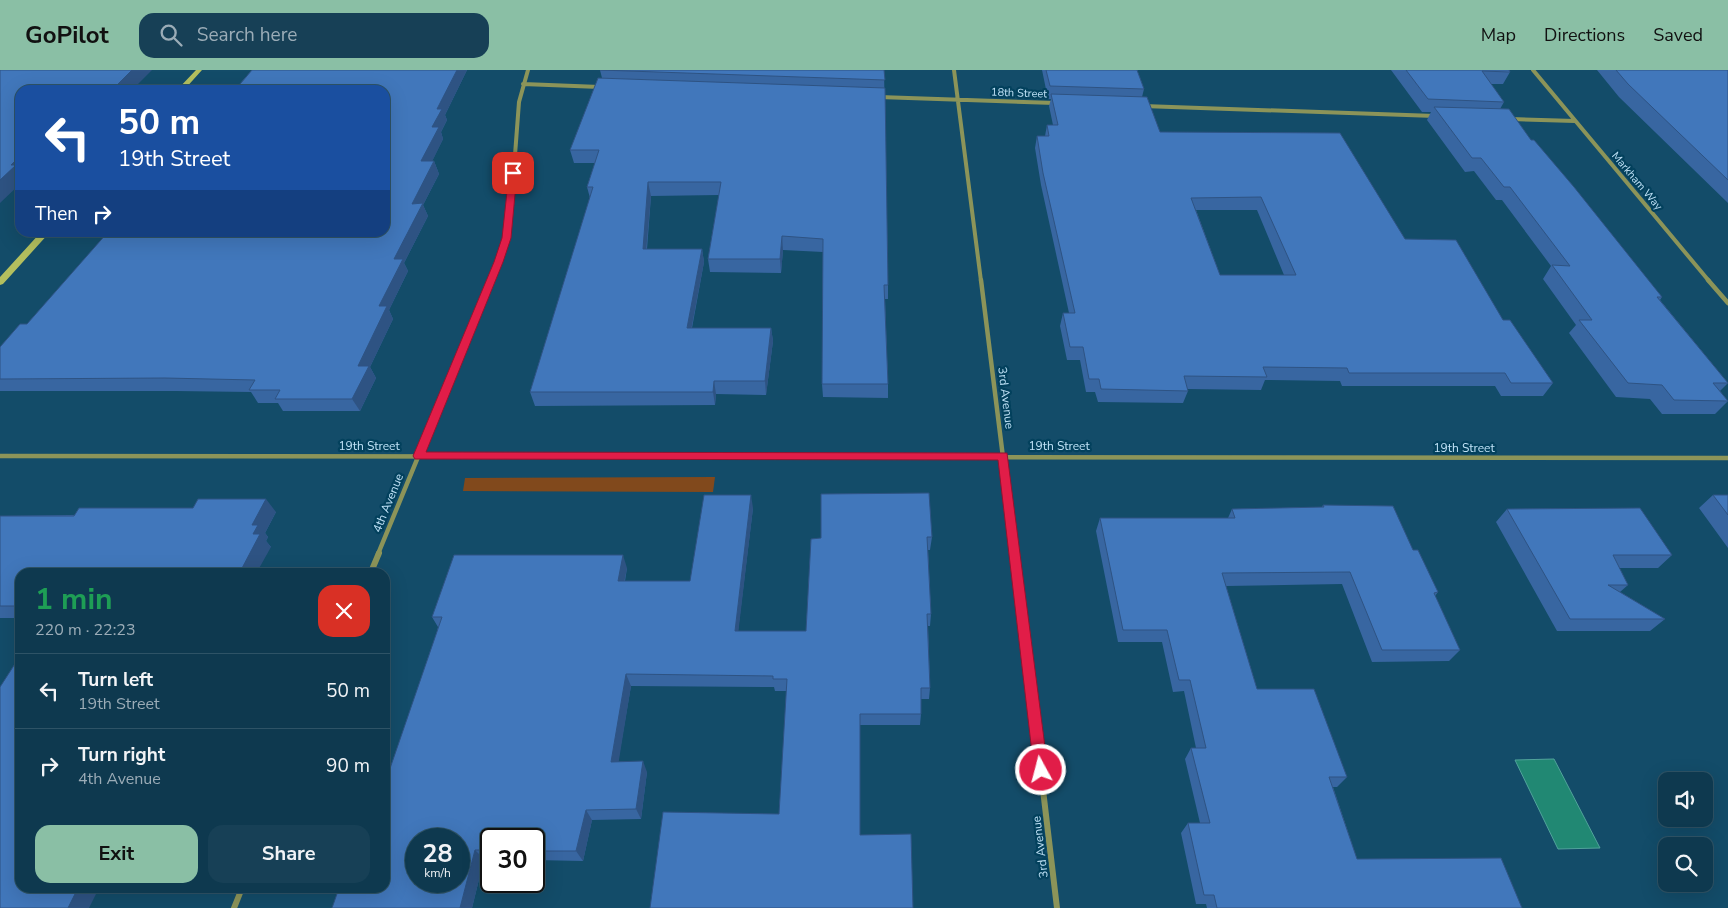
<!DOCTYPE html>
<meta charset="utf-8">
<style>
:root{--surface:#0e394f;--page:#174056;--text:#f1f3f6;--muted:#9bacb7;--line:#2e5366;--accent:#8abfa5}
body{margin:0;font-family:"Nunito Sans",sans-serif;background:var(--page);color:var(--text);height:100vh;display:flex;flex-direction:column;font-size:19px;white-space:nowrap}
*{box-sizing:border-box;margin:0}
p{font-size:16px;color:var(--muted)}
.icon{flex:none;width:28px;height:28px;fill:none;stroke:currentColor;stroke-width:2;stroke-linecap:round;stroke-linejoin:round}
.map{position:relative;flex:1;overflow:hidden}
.details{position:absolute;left:15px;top:498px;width:375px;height:325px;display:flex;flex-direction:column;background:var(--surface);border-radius:15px;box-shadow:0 5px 20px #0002,0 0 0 1px var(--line)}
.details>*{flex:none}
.top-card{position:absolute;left:15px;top:15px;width:375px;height:152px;border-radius:15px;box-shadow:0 5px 20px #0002,0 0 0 1px var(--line);background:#1a4fa0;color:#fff;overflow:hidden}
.tools{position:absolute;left:1658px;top:702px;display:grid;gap:10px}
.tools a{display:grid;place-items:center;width:55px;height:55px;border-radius:10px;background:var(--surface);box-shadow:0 5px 20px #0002,0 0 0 1px var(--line);font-size:25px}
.speed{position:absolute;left:405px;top:758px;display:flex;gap:10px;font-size:25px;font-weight:700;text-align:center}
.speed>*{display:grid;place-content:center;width:65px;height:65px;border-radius:50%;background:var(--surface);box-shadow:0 5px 20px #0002,0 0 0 1px var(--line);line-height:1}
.speed small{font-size:12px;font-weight:400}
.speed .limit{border:2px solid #111;border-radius:8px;background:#fff;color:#111}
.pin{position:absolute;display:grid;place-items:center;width:42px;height:42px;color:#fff;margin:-21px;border-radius:10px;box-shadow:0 2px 8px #0006}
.me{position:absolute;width:55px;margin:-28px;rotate:353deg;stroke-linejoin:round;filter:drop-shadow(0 0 4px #0008)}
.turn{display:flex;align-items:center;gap:18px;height:105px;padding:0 20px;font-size:22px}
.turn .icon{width:65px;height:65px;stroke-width:2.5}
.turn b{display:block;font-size:35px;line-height:42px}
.then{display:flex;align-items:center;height:48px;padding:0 20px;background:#0003;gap:10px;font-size:19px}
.round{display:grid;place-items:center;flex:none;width:52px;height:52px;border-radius:15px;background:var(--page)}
.headline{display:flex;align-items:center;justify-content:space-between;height:85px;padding:0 20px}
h1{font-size:30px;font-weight:700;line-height:38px;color:#1e9e55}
.primary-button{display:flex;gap:10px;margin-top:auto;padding:10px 20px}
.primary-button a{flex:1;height:58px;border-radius:15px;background:var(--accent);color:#111;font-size:20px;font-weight:700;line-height:58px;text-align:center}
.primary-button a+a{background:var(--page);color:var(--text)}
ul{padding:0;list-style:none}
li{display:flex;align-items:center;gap:15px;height:75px;padding:0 20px;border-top:1px solid var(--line)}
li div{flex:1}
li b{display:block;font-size:19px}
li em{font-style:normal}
header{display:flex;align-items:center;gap:30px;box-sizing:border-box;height:70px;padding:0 25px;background:var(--accent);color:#111}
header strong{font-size:24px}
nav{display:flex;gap:28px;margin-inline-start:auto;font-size:18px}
.search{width:350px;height:45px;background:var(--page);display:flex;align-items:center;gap:12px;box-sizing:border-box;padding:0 18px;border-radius:15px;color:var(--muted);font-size:19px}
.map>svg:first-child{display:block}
</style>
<header>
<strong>GoPilot</strong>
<div class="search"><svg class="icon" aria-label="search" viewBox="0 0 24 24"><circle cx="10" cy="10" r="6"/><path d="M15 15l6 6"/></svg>Search here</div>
<nav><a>Map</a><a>Directions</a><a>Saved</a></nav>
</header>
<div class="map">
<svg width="1728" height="838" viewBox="0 0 1728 838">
<rect width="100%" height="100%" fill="#134c69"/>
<path fill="#81491c" d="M 715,407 L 713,422 L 463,421 L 465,408 Z"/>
<path fill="#218873" stroke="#51a39b" d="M 1554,689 L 1600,778 L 1558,779 L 1515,690 Z"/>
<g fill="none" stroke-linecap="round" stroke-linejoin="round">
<path stroke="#8c9459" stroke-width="4" d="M 954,0 L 981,211
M 1533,0 L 1709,211
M 523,14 L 600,17
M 879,27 L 1055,33
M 1143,36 L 1435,46
M 1511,49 L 1575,51
M 491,211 L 506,168 L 511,138 L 519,32 L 528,0"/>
<path stroke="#8c9459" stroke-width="4.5" d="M 981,210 L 1015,484
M 1708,210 L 1728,233
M 0,386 L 1728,388
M 378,484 L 491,210"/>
<path stroke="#8c9459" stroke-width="6" d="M 1015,483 L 1057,838
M 371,502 L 379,483
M 234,838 L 242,818"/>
<path fill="#b3bf5e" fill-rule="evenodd" d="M 196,0 L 202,0 L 184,20 L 177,20 Z
M 41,162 L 50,162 L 3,214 L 0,215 L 0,207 Z"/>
</g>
<path fill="#3866a1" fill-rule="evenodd" d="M 252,0 L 467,0 L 445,45 L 447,50 L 441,62 L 443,69 L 432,91 L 434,91 L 439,104 L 423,135 L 428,146 L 404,193 L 408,201 L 389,240 L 393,249 L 370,297 L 376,308 L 360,341 L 283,341 L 278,333 L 258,333 L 251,322 L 175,321 L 0,321 L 0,277 L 27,254 Z
M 600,0 L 884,0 L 888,215 L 888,229 L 885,229 L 888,314 L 888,328 L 823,327 L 822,314 L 823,182 L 783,180 L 781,203 L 710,202 L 708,189 L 719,125 L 651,126 L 647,179 L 702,179 L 704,192 L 692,258 L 771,258 L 773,271 L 766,325 L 716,324 L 715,335 L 535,336 L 530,322 L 590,128 L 587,117 L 595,93 L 574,93 L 570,80 L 602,8 Z
M 1042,0 L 1137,0 L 1144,19 L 1142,27 L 1160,62 L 1405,169 L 1503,250 L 1553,313 L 1543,326 L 1501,326 L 1495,316 L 1342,316 L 1340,311 L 1265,310 L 1261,320 L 1187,319 L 1188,321 L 1183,333 L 1098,332 L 1095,322 L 1086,322 L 1080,290 L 1067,290 L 1060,256 L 1063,243 L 1069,243 L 1041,115 L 1035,78 L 1037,66 L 1045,66 L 1047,55 L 1053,55 L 1049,36 L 1051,29 L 1048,29 ZM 1196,140 L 1257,140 L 1284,205 L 1220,205 Z
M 1391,0 L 1509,0 L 1510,2 L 1503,14 L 1491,14 L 1504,32 L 1500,39 L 1531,70 L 1662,227 L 1660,230 L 1728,313 L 1720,321 L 1728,331 L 1715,344 L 1662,344 L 1650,329 L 1616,327 L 1569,263 L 1576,255 L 1543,209 L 1551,196 L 1502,130 L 1496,130 L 1474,101 L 1465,102 L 1427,50 L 1431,42 L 1422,42 Z
M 1597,0 L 1728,0 L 1728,133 L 1619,27 Z
M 1713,425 L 1728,425 L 1728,478 L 1699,438 Z
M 1323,435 L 1413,480 L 1438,522 L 1435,526 L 1460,580 L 1449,591 L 1372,592 L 1342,514 L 1226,516 L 1257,619 L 1347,707 L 1337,717 L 1333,717 L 1357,789 L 1522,838 L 1207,838 L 1206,834 L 1196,834 L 1181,763 L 1188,753 L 1200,753 L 1185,689 L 1191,678 L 1196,678 L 1184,621 L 1173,622 L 1162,572 L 1118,572 L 1096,461 L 1100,448 L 1228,448 L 1232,439 L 1322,437 Z
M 753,438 L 738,561 L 806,561 L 811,469 L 932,467 L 930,480 L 928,480 L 931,544 L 930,556 L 928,556 L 930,618 L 929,629 L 921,629 L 921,644 L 920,655 L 860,655 L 860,765 L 913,838 L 779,744 L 787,621 L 775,621 L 774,617 L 631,616 L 618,692 L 647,702 L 641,749 L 592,750 L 583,791 L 534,790 L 534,769 L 491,769 L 491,789 L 484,789 L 472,838 L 332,838 L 385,818 L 438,557 L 432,547 L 627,498 L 625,511 L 690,511 Z
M 1507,439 L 1672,485 L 1658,498 L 1619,498 L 1628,515 L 1620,522 L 1665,549 L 1650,561 L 1557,561 L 1496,452 Z
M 276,442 L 265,463 L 268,467 L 266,471 L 271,477 L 20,502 L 20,548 L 0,548 L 0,446 Z"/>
<path fill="#2e5383" d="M 132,0 L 152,0 L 132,20 L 112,20 Z
M 457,0 L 467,0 L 445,45 L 447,50 L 441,62 L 443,69 L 426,104 L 421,91 L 437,39 Z
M 20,86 L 20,114 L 0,133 L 0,110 L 11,95 Z
M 434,91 L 439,104 L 423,135 L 428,146 L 404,193 L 408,201 L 389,240 L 393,249 L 370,297 L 376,308 L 360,341 L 352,329 L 358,296 L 379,236 L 412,134 Z
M 648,112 L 651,126 L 645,193 L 643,179 Z
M 782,166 L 783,180 L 781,203 L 780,189 Z
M 702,179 L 704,192 L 689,271 L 687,258 Z
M 771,258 L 773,271 L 766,325 L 765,311 Z
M 714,311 L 716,324 L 715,335 L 713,322 Z
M 751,425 L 753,438 L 737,573 L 735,561 Z
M 266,429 L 276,442 L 265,463 L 268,467 L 266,471 L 271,477 L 257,502 L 240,502 L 253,464 L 252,455 Z
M 623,485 L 627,498 L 622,523 L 618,511 Z
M 626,604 L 631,616 L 617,702 L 611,692 Z
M 643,691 L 647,702 L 641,749 L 636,739 Z
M 586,740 L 592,750 L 583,791 L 576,781 Z
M 475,780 L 484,789 L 472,838 L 460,838 Z
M 78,818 L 99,818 L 89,838 L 68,838 Z"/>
<path fill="#4177bb" stroke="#2e5383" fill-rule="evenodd" d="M 0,0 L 132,0 L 112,20 L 20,20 L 20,86 L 11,95 L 16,95 L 0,110 Z
M 252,0 L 457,0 L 437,39 L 442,39 L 432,57 L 439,57 L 421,91 L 434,91 L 412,134 L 423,133 L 394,189 L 403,189 L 379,236 L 387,236 L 358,296 L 369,296 L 352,329 L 275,329 L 280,320 L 249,320 L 255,310 L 165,308 L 0,309 L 0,277 L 20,254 L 27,254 L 108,162 L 385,162 L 385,20 L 235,20 Z
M 601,0 L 884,0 L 885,10 L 600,0 Z
M 1046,0 L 1137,0 L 1144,19 L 1050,16 Z
M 1406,0 L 1509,0 L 1510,2 L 1482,1 L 1504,32 L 1428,29 Z
M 1616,0 L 1728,0 L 1728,110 L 1628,14 Z
M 598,8 L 885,18 L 888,215 L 884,215 L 888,314 L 822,314 L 823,169 L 782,166 L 780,189 L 708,189 L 721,112 L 648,112 L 643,179 L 702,179 L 687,258 L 771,258 L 765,311 L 714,311 L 713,322 L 530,322 L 593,117 L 587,117 L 599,80 L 570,80 Z
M 1051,24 L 1147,27 L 1160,62 L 1340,63 L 1405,169 L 1456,170 L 1503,250 L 1510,250 L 1553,313 L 1511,313 L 1505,303 L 1349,303 L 1347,298 L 1263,297 L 1267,307 L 1184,306 L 1188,321 L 1101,319 L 1099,309 L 1089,309 L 1083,277 L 1070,277 L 1063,243 L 1075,243 L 1043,103 L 1037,66 L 1049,66 L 1047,55 L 1058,55 ZM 1261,127 L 1296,205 L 1220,205 L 1191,128 Z
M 1434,37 L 1509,39 L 1531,70 L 1534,70 L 1574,117 L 1662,227 L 1657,227 L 1728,313 L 1713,313 L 1728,331 L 1674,330 L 1662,315 L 1628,313 L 1579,250 L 1592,250 L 1552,195 L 1570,196 L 1510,117 L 1504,117 L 1481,88 L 1472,88 Z
M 929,423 L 932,467 L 927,467 L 931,544 L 927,544 L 930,618 L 921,618 L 921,644 L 860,644 L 860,765 L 911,764 L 913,838 L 650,838 L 663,742 L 779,744 L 787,609 L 773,609 L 773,606 L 626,604 L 611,692 L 643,691 L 636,739 L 586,740 L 576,781 L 534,781 L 534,769 L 491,769 L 491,780 L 475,780 L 460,838 L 332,838 L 339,818 L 385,818 L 385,713 L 442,547 L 432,547 L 454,485 L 623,485 L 618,511 L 690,511 L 704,425 L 751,425 L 735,561 L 806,561 L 811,469 L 821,468 L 821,424 ZM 416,769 L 459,769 L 459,811 L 416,811 Z
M 1713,425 L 1728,425 L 1728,445 Z
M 198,429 L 266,429 L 252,455 L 258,455 L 253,464 L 260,464 L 240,502 L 20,502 L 20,536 L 0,536 L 0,446 L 74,446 L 79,438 L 193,438 Z
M 1323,435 L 1393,436 L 1413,480 L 1418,480 L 1438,522 L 1434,523 L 1460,580 L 1382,580 L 1350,502 L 1222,503 L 1257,619 L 1314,619 L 1347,707 L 1329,707 L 1357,789 L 1501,788 L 1522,838 L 1217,838 L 1214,825 L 1204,825 L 1188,753 L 1210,753 L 1191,678 L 1206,678 L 1190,610 L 1179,610 L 1167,560 L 1123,560 L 1100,448 L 1235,448 L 1232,439 L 1324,437 Z
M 1640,438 L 1672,485 L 1613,485 L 1628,515 L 1608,515 L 1665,549 L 1570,549 L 1507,439 Z
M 20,586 L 20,818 L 78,818 L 68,838 L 0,838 L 0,617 Z"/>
<path fill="#e11d48" stroke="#92132f" d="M 513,101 L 517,103 L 511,168 L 503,192 L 426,382 L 1007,383 L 1048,700 L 1046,705 L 1041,707 L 1036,705 L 1034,700 L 998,390 L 415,389 L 413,386 L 494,192 L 502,168 L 509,103 Z"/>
<g text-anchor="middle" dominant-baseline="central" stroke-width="4.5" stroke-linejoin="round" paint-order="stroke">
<g font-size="11" fill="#c0e2f7" stroke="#03415d">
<text transform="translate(1019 23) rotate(2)">18th Street</text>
<text transform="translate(1637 111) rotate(50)">Markham Way</text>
</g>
<g font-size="12" fill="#c0e2f7" stroke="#03415d">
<text transform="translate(1006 328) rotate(83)">3rd Avenue</text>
<text x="369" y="376">19th Street</text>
<text x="1059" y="376">19th Street</text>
<text x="1464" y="378">19th Street</text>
<text transform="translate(388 433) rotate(-68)">4th Avenue</text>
<text transform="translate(1040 777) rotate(-97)">3rd Avenue</text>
</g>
</g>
</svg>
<div class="tools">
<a><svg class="icon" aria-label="sound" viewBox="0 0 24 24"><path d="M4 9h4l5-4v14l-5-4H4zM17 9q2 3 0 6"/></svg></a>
<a><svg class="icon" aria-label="search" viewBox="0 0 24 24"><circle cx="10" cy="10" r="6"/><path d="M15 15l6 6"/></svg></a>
</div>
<div class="speed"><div>28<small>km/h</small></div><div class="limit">30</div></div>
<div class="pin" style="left:513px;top:103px;background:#d93025"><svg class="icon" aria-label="arrive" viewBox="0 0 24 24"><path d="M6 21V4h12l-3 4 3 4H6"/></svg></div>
<svg class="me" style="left:1041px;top:700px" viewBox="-20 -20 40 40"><circle r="17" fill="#e11d48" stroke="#fff" stroke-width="3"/><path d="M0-11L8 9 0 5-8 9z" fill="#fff"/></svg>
<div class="top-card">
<div class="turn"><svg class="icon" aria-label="left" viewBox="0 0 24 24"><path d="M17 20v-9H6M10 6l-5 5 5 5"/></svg><div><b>50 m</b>19th Street</div></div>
<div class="then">Then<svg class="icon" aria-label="right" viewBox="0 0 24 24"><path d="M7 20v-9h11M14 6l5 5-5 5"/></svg></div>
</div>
<section class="details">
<div class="headline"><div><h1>1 min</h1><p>220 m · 22:23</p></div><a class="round" style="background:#d93025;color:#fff"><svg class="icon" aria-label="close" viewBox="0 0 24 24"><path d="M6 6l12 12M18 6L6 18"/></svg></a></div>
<ul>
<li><svg class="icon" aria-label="left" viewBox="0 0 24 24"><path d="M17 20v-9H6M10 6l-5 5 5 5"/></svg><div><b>Turn left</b><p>19th Street</p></div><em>50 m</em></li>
<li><svg class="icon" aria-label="right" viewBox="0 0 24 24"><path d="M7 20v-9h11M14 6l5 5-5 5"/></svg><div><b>Turn right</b><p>4th Avenue</p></div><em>90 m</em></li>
</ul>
<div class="primary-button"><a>Exit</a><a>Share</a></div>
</section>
</div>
